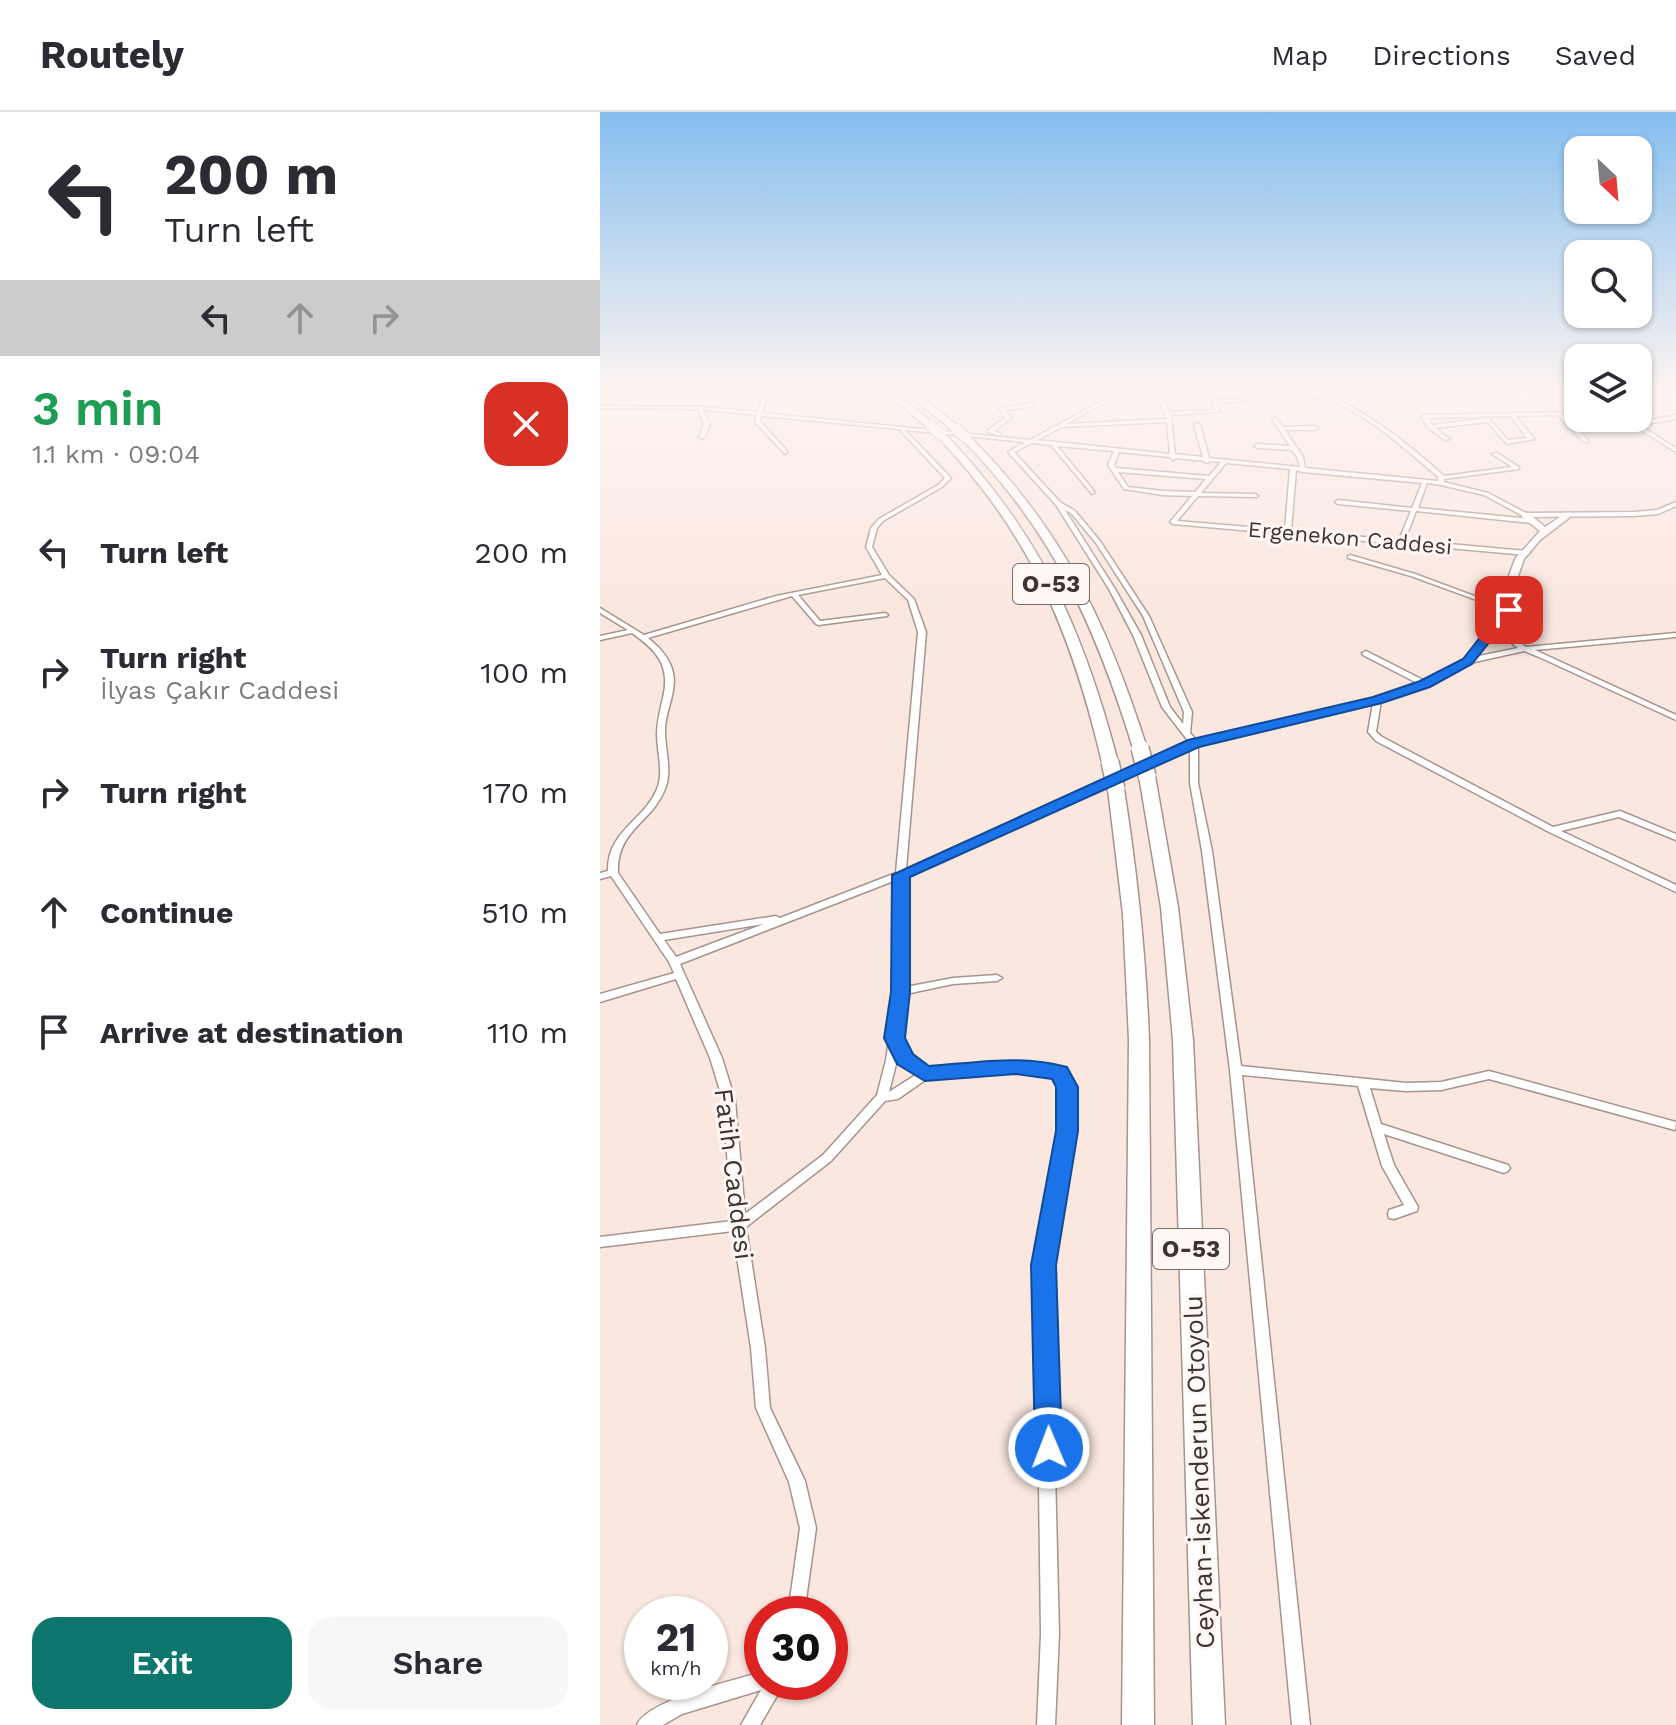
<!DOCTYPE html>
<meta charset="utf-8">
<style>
:root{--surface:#fff;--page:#f7f7f7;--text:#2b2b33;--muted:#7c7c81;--line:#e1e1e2;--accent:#0f766e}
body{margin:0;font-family:"Work Sans",sans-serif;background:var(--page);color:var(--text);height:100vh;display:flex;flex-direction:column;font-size:30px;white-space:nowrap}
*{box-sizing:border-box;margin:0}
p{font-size:26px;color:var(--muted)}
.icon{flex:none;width:44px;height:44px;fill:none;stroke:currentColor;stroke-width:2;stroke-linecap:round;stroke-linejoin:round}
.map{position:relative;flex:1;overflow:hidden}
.sheet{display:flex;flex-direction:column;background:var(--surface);width:600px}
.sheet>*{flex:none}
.top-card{background:#fff;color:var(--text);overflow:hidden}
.needle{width:52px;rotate:154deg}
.buttons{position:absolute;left:964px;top:24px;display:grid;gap:16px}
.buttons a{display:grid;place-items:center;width:88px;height:88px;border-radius:16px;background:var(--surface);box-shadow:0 2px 6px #0004;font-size:40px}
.speed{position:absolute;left:24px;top:1484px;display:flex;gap:16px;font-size:40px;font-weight:700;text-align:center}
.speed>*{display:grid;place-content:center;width:104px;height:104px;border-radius:50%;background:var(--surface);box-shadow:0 2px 6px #0004;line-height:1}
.speed small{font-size:20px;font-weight:400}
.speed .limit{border:12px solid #d22;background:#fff;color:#111}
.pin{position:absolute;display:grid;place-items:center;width:68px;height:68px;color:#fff;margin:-34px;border-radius:16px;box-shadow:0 4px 12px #0006}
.me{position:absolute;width:88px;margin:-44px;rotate:359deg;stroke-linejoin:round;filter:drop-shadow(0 0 6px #0008)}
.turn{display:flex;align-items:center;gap:28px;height:168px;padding:0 32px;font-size:36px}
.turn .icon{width:104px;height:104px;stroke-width:2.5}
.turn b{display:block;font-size:56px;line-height:68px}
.lanes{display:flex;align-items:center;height:76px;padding:0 32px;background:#0003;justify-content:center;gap:40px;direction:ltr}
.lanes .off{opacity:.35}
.round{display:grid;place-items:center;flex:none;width:84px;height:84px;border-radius:24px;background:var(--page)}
.headline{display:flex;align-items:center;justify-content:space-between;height:136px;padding:0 32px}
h1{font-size:48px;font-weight:600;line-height:60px;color:#1e9e55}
.button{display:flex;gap:16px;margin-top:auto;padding:16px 32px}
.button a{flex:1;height:92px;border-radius:24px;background:var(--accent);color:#fff;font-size:32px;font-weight:600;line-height:92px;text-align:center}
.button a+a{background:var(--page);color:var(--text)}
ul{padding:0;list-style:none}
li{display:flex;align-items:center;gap:24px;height:120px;padding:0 32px}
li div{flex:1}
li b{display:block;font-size:30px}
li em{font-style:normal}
header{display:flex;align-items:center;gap:48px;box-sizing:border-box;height:112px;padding:0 40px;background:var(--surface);border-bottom:2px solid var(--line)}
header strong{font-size:38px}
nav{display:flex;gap:44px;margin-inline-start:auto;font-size:28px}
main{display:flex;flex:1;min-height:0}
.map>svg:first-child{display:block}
</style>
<header>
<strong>Routely</strong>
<nav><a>Map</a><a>Directions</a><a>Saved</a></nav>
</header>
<main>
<section class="sheet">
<div class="top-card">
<div class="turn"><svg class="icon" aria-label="left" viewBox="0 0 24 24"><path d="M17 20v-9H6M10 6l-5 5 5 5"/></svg><div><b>200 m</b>Turn left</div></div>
<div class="lanes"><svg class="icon" aria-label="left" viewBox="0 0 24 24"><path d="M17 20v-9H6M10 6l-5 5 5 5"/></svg><svg class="icon off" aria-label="ahead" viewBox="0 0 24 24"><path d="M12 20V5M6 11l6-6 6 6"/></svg><svg class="icon off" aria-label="right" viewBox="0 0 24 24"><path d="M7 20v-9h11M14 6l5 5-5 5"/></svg></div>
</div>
<div class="headline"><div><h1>3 min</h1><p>1.1 km · 09:04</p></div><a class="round" style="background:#d93025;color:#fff"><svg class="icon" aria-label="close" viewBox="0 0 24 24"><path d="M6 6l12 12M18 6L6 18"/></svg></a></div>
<ul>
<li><svg class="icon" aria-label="left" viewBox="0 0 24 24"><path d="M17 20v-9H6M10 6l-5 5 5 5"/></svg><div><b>Turn left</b></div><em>200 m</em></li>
<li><svg class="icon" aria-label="right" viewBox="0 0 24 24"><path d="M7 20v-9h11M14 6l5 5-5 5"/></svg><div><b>Turn right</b><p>İlyas Çakır Caddesi</p></div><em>100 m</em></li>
<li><svg class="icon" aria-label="right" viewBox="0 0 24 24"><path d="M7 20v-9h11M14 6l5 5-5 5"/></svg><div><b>Turn right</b></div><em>170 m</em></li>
<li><svg class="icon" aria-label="ahead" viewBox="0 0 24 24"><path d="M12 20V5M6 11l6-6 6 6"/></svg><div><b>Continue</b></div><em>510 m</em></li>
<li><svg class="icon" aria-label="arrive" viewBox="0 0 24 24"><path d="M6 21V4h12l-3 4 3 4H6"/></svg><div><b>Arrive at destination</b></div><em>110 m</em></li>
</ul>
<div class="button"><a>Exit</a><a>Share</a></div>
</section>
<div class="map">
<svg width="1076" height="1613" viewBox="0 0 1076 1613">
<rect width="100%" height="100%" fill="#fae7df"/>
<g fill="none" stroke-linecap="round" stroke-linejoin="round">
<path stroke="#91ccf6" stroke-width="2" d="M 0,281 L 47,277"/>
<defs>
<path id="street" d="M 113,277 L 137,277 L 42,286 L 40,285 Z
M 165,277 L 170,277 L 162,301 L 430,328 L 524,277 L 530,277 L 466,312 L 567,307 L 554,277 L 559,277 L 570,300 L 615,298 L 610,289 L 644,287 L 646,289 L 615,291 L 620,299 L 618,300 L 571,303 L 575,342 L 603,345 L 594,313 L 597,311 L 600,313 L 609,346 L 700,355 L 697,345 L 692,338 L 657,336 L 654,334 L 657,332 L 690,334 L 672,307 L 675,305 L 683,315 L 715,314 L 718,316 L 715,318 L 685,318 L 703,345 L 705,356 L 838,369 L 838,365 C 808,339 768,303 731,289 C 714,282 700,292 684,277 C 691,278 694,282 701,283 C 711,286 722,283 732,286 C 765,297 818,340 844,364 L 912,355 L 892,342 L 897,341 L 919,355 L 919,357 L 844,367 L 844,370 L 888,381 L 926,401 L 1034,400 L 1057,398 L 1076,390 L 1076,394 L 1058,402 L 1034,404 L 925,405 L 884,383 L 841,373 L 827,371 L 818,396 L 931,407 L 934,409 L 931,411 L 816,399 L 805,428 L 927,439 L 930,441 L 927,443 L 804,432 L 801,434 L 798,432 L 573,412 L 570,410 L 592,384 L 563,383 L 524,377 L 508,353 L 514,339 L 457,334 L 494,379 L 494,381 L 492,382 L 451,333 L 432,331 L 414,340 L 460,390 L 475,399 L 500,429 L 549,504 L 592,600 L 590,621 L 596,628 L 775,586 L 819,572 L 763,543 L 762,541 L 766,539 L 825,569 L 865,547 L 891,512 L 894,512 L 926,535 L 1076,521 L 1076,525 L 935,538 L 1076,603 L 1076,608 L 939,545 L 924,539 L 870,551 L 828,574 L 781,589 L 776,620 L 782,625 L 953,715 L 1020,699 L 1076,722 L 1076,728 L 1019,705 L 961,719 L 1076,773 L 1076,780 L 949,720 L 776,629 L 768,620 L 773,591 L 598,633 L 598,671 L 612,739 L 641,954 L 806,971 L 841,970 L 889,959 L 1076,1010 L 1075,1018 L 889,967 L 841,978 L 806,979 L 770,976 L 781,1012 L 908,1053 L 910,1056 L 908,1059 L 904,1061 L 784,1022 L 794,1053 L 818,1095 L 817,1099 L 794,1107 L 789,1106 L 788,1102 L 789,1098 L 804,1093 L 782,1054 L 758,974 L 642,963 L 710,1613 L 692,1613 L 630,958 L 602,739 L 590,671 L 590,636 L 306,764 L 306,875 L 353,866 L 397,863 L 402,866 L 397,869 L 353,872 L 306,882 C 301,923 293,930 327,958 L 416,951 L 459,956 L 463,957 L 473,975 L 473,1019 L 450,1153 L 459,1522 L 455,1613 L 437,1613 L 441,1522 L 436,1153 L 461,1019 L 461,975 L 455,964 L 416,959 L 328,966 L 298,987 L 285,989 L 231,1049 L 146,1115 L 165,1236 L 170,1296 L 205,1369 L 216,1416 L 204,1502 L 188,1502 L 200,1416 L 189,1370 L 156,1296 L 151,1236 L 133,1119 L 0,1135 L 0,1125 L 132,1109 L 123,988 L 110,946 L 76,867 L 0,890 L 0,882 L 74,861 L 69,850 L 11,764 L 0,767 L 0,761 L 8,759 C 7,719 44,709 57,677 C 64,660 57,640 57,622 C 57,610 60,598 63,586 C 71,553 56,538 32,521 L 0,528 L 0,524 L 28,518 L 0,501 L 0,496 L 44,523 L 176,484 L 282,463 L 266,435 L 271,416 L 279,407 L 338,373 L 345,366 L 299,317 L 161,304 L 160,309 L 187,339 L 187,341 L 185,342 L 155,310 L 157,303 L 103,298 L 110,312 L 105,325 L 102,327 L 99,325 L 104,312 L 98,297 L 0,296 L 0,294 L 102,295 L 158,300 ZM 567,310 L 570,342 L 437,328 L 462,315 ZM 305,318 L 425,330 L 408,340 L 456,393 L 509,477 L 533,523 L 562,595 L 589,630 L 306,757 L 326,520 L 314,487 L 289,463 L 272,435 L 277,416 L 283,409 L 342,375 L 351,366 ZM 519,340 L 570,345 L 573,348 L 576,346 L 604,349 L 607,351 L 610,349 L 621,350 L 609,364 L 516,356 L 514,353 ZM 626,351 L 690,357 L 685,418 L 577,409 L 598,384 L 657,385 L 658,384 L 655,382 L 601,381 ZM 696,358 L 703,360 L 822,371 L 812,396 L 738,388 L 735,390 L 738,392 L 811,399 L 799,428 L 691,419 ZM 518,360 L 606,367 L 595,380 L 563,379 L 528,375 ZM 465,398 L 471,401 L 496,431 L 543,504 L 584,600 L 583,612 L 570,595 L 541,523 L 515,477 ZM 285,466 L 308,488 L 318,520 L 296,761 L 180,806 L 176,804 L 60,822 L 18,761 C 16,718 52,711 65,677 C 73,658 64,636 65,616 C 66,598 77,579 73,561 C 70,546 59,535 48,526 L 192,484 L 216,512 L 218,513 L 287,504 L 288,503 L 285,501 L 220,509 L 198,483 ZM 895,518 L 918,536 L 874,545 ZM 296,768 L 296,880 L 286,948 L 277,983 L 223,1043 L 145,1102 L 135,988 L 122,946 L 80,852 ZM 164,812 L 76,845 L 64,828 ZM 298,944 L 301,949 L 317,962 L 289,980 Z
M 426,287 L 435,292 L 435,294 L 404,298 L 411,306 L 394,319 L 401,322 L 401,324 L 388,320 L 388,318 L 405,306 L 399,296 L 429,292 L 424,288 Z
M 978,300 L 978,302 L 963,303 L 988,328 L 988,330 L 984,330 L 957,303 L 916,304 L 934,327 L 907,332 L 887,310 L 835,316 L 850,327 L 845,328 L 828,316 L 822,305 L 825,303 ZM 911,304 L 927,326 L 908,328 L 888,306 L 832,313 L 828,306 Z
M 1076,303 L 1076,307 L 1039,313 L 1076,336 L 1076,340 L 1021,306 L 1028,306 L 1035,311 Z
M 750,443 L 815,462 L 912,498 L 907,499 L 811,464 L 748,446 L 748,444 Z
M 162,1560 L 162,1570 L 185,1570 L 160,1613 L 141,1613 L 161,1578 L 82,1602 L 63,1613 L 37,1613 C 47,1588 135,1568 162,1560 Z"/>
<path id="secondary" d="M 922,401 L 928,401 L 945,415 L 963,403 L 970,405 L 940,428 L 924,447 L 918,464 L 914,490 L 898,516 L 890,516 L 889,514 L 905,490 L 909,464 L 915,447 L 940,419 L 922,405 Z"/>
<path id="highway" d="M 281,277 L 291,277 L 334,312 L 334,316 L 328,316 Z
M 302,277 L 312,277 L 359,315 L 359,319 L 353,319 Z
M 337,320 L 343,320 C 440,420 483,517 518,650 L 515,653 L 510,655 L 502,650 C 471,519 431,423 337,324 Z
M 362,323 L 368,323 C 463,417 507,511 547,636 L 545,639 L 535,639 L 533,636 C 495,513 453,420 362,327 Z
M 547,659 L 555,664 L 578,795 L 593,928 L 625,1613 L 593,1613 L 573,928 L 561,795 L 539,664 Z
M 516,672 L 524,677 C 537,760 546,844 549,928 L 554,1613 L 522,1613 L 529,928 L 523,802 L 508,677 Z"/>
</defs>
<use href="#street" stroke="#a6948d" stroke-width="3"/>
<use href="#secondary" stroke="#a6948d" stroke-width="3"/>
<use href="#highway" stroke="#a6948d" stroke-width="3"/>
<use href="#street" fill="#fff" fill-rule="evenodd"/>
<use href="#secondary" fill="#fff" fill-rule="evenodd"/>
<use href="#highway" fill="#fff" fill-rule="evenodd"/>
<defs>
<path id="highway-bridge-far1" d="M 331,314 L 340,322
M 356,317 L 365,325"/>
<path id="highway-bridge" d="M 540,636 L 547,664
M 510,650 L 516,677"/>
</defs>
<use href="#highway-bridge-far1" stroke="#a6948d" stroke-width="12" stroke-linecap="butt"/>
<use href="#highway-bridge" stroke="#a6948d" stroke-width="20" stroke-linecap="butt"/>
<use href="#highway-bridge-far1" stroke="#fff" stroke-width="10"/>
<use href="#highway-bridge" stroke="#fff" stroke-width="17"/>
</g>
<linearGradient id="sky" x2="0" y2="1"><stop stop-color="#85beee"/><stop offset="0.55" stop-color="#fdf4f1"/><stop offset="1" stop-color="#fdf4f1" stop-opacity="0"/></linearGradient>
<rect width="1076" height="503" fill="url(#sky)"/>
<path fill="#1a73e8" stroke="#114b97" stroke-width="2" d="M 909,494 L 915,498 L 872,552 L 830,575 L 782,591 L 599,635 L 310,765 L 310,880 L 305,926 L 313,942 L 329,954 C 374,951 422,942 467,955 L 478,975 L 478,1019 L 456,1153 L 462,1336 L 458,1345 L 449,1349 L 439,1345 L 435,1336 L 431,1153 L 456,1019 L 456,975 L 452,967 L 416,962 L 325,969 L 297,952 L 284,926 L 291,880 L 292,763 L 588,628 L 773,585 L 820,569 L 863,547 L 904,495 Z"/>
<g text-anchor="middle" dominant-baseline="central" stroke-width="6" stroke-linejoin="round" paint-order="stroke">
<g font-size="22" fill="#3b3431" stroke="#fff7f4">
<text transform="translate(750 426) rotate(5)">Ergenekon Caddesi</text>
</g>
<g fill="#fff7f4" stroke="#766e6c" stroke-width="2">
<rect x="413" y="452" width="76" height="40" rx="6"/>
<rect x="553" y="1117" width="76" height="40" rx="6"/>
</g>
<g font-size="24" font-weight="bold" fill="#3b3431">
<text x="451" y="472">O-53</text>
<text x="591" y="1137">O-53</text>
</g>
<g font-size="26" fill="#3b3431" stroke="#fff7f4">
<text transform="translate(134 1062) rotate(83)">Fatih Caddesi</text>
<text transform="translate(599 1360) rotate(-92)">Ceyhan-İskenderun Otoyolu</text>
</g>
</g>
</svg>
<div class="buttons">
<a><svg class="needle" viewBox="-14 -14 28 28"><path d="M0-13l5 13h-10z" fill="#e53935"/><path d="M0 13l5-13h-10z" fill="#7c7c81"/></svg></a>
<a><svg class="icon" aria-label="search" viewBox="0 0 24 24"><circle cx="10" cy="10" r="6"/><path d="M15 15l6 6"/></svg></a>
<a><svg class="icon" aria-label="layers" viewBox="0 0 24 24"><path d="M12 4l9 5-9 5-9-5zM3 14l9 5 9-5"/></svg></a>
</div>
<div class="speed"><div>21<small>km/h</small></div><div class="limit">30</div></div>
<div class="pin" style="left:909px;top:498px;background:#d93025"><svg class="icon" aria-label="arrive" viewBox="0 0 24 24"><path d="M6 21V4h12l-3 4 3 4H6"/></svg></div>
<svg class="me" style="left:449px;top:1336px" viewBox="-20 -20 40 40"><circle r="17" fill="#1a73e8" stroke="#fff" stroke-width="3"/><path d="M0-11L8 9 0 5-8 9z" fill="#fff"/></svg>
</div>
</main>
